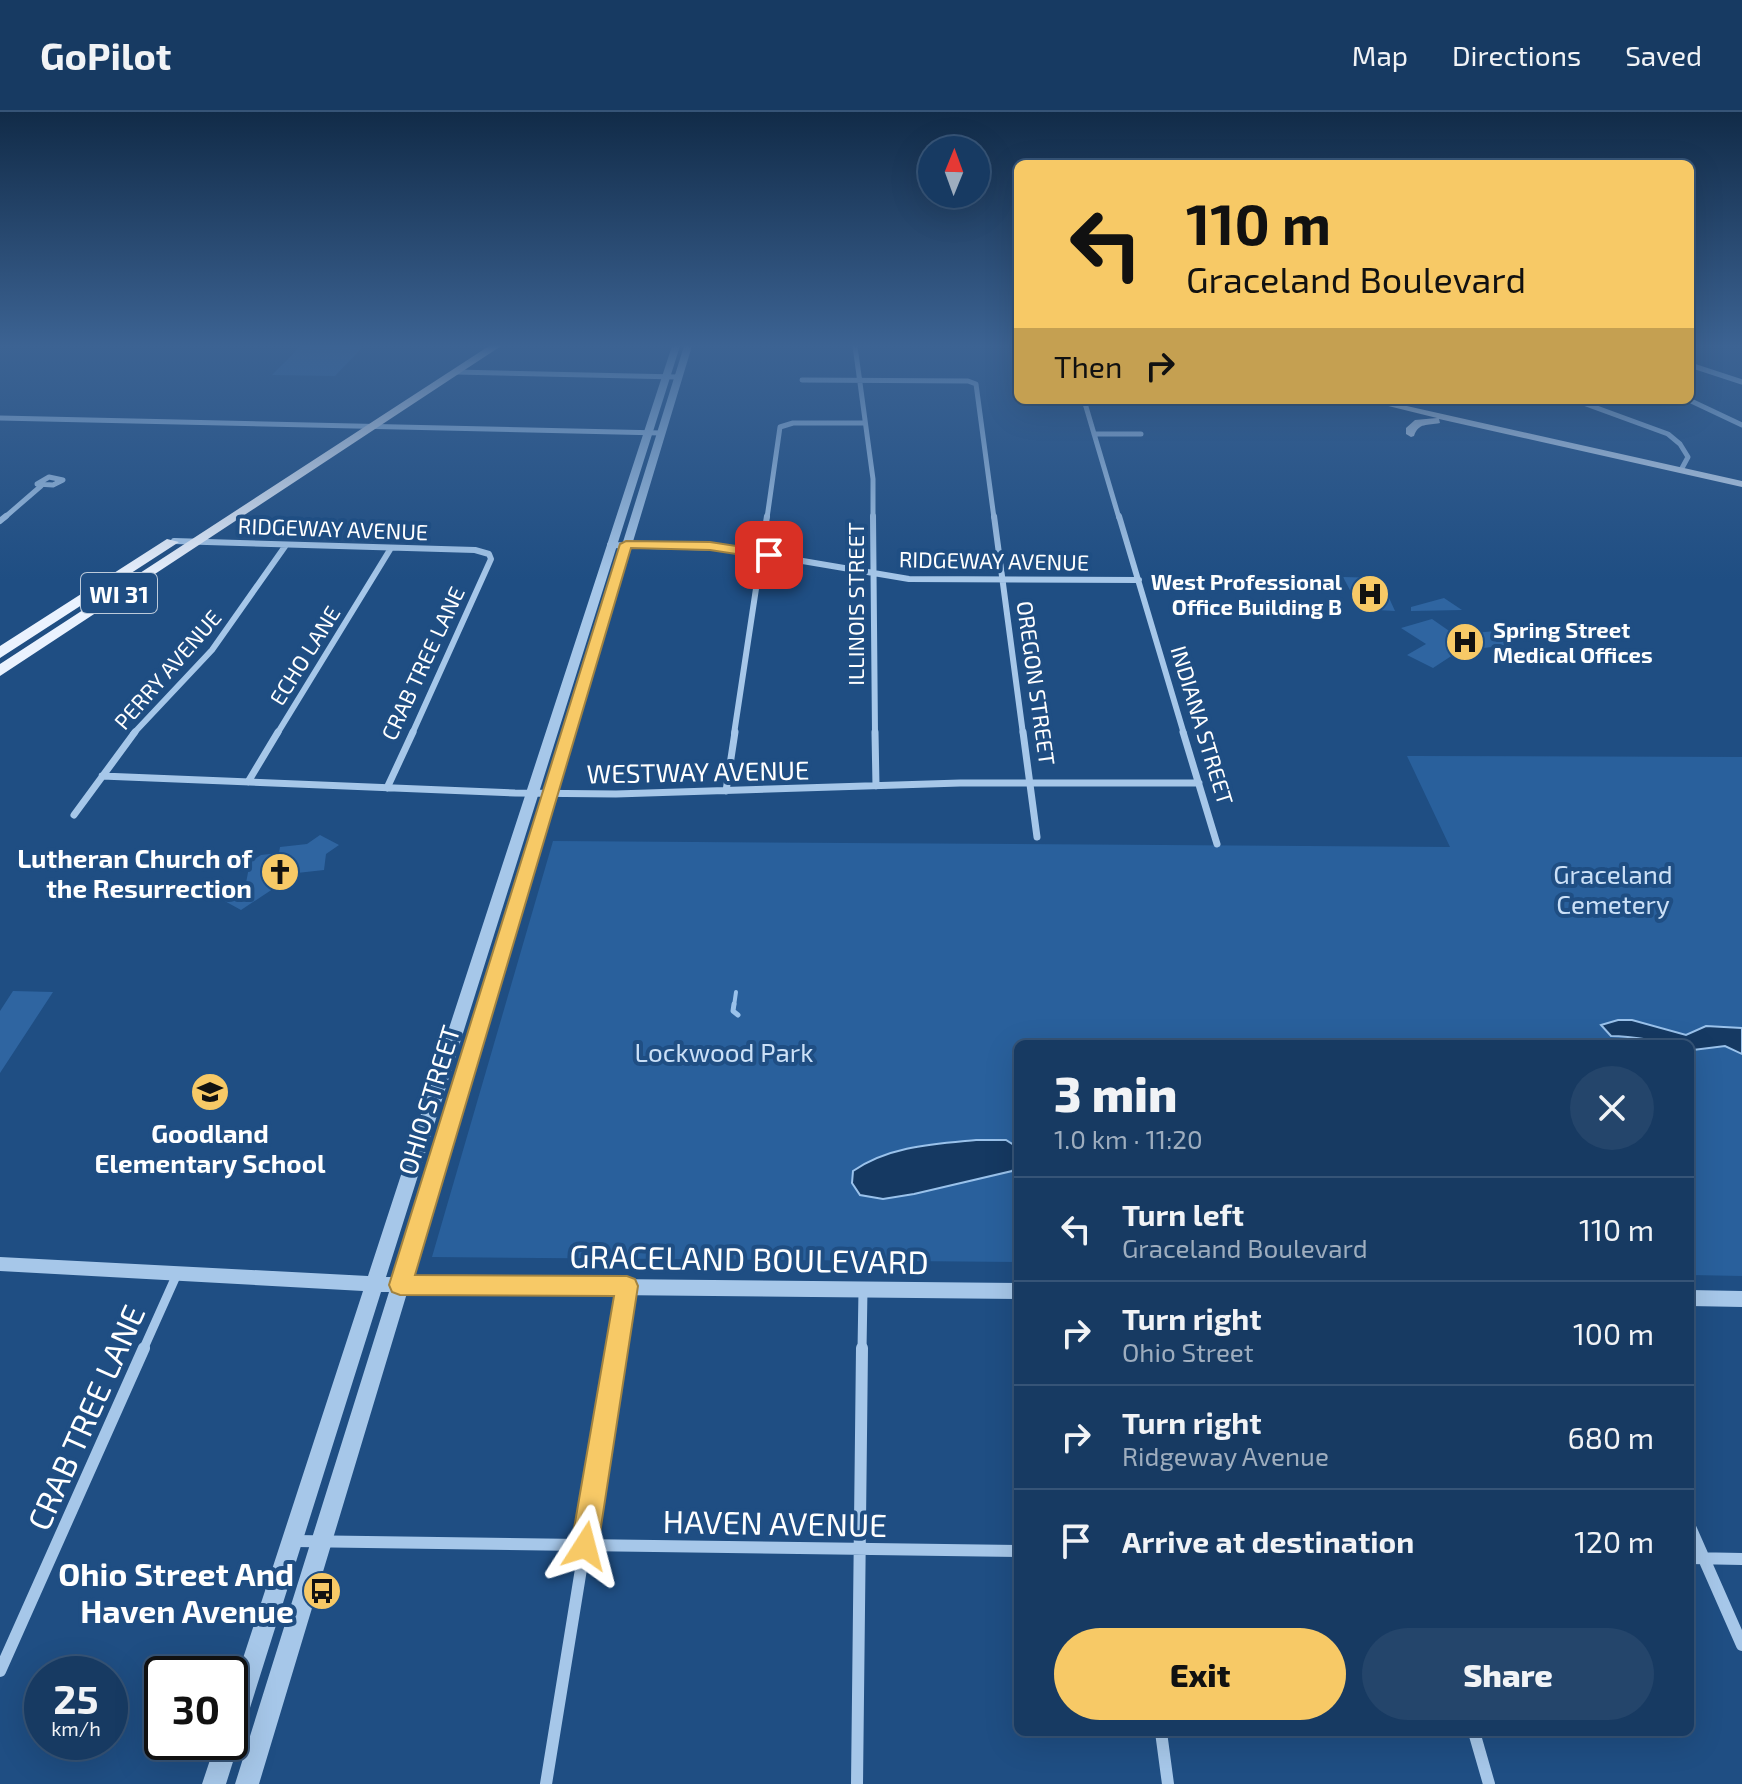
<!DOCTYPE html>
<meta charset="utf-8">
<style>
:root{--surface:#173a62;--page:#24456b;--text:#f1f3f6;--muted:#9eadbe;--line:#365477;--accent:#f7c966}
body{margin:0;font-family:"Exo 2",sans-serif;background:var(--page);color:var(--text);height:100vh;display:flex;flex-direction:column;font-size:30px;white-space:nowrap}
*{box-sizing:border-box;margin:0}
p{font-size:26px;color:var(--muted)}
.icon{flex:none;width:44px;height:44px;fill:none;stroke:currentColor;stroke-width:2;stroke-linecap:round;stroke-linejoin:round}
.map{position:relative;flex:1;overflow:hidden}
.panel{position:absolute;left:1014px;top:928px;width:680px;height:696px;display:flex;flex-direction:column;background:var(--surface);border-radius:12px;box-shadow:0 8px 32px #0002,0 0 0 2px var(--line)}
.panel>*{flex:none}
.guide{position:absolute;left:1014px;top:48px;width:680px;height:244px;border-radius:12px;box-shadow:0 8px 32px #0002,0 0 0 2px var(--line);background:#f7c966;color:#111;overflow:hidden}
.needle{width:52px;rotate:1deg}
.buttons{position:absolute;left:918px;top:24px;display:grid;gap:16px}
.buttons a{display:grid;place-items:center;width:72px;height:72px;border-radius:50%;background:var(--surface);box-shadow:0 8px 32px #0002,0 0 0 2px var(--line);font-size:40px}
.speed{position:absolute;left:24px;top:1544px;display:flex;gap:16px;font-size:40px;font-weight:700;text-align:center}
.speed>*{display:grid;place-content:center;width:104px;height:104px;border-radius:50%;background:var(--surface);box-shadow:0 8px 32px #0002,0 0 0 2px var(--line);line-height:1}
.speed small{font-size:20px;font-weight:400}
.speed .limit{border:4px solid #111;border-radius:12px;background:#fff;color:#111}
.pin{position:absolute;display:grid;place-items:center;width:68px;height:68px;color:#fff;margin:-34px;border-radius:16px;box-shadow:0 4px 12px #0006}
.me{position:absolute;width:88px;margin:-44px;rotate:9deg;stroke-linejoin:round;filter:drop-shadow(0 0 6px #0008)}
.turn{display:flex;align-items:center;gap:28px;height:168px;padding:0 40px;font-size:36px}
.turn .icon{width:104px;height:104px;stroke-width:2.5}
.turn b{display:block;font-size:56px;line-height:68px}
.then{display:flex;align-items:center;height:76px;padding:0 40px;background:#0003;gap:16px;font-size:30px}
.round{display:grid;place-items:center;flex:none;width:84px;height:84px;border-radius:42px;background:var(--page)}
.summary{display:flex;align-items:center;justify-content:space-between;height:136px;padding:0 40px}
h1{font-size:48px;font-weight:800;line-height:60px}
.primary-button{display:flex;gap:16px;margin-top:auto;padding:16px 40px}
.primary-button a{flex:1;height:92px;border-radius:48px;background:var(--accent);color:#111;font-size:32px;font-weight:800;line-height:92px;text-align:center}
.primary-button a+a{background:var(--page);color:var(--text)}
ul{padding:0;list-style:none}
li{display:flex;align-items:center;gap:24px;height:104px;padding:0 40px;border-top:2px solid var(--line)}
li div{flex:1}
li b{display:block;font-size:30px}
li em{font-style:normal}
header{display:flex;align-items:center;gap:48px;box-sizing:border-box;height:112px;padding:0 40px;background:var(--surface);border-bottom:2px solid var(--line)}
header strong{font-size:38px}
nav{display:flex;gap:44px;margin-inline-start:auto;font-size:28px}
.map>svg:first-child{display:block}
</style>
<header>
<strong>GoPilot</strong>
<nav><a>Map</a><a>Directions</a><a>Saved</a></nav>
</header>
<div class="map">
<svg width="1742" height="1672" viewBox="0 0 1742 1672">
<rect width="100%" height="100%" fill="#1f4e83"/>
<path fill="#29609c" d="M 1407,644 L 1742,645 L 1742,1164 L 1690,1163 L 1690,932 L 1018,932 L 1018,1150 L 432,1145 L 553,729 L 1450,735 Z"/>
<path fill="#153962" stroke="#9ac2eb" stroke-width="2" d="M 1618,908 L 1632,908 L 1686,923 L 1706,914 L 1742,916 L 1742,942 L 1725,934 L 1693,938 L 1690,937 L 1690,932 C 1662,932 1639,924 1611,924 L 1601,913 Z
M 976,1028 L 1006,1028 L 1017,1035 L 1018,1052 L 1012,1059 L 914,1082 L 883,1087 L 860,1083 L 852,1071 L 853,1059 C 889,1034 934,1032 976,1028 Z"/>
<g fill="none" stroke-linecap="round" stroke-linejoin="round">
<path stroke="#9ac2eb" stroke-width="4" d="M 734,894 L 736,880"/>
<path stroke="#9ac2eb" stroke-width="5" d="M 734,892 L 733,899 L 738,903"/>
</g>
<path fill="#2f65a1" d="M 301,234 L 359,234 L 363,235 L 335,264 L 272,263 Z
M 1343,465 L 1380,466 L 1395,499 L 1360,497 Z
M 1444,486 L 1462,498 L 1411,499 L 1411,495 Z
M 1432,507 L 1455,523 L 1495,519 L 1508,533 L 1459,539 L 1433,556 L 1407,543 L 1426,532 L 1401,516 Z
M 320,723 L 339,733 L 326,742 L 324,758 L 297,761 L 241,798 L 221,787 L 246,771 L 250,750 L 261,743 L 279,741 L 280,735 L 307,732 Z
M 13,879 L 53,880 L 0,961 L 0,899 Z"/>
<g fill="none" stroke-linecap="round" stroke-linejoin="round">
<path stroke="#a6c7e9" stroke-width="5" d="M 855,234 L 873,367 L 873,406
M 1690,253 L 1742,270
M 456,260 L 678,265
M 802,268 L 968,269 L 976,272 L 994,406
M 1084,288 L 1119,406
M 1575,288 L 1668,322 L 1680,332 L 1688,345 L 1681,358
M 1689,288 L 1742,313
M 0,306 L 661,321
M 1094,322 L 1141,322
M 49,365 L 63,368 L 53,373 L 37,372 Z
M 4,406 L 41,374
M 767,406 L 780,315 L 793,311 L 864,311"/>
<path stroke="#a6c7e9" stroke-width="6" d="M 873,404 L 875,622
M 994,404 L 1023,622
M 1119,404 L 1184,622
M 0,409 L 6,404
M 174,429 L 475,438 L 489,442 L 491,447 L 412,622
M 610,433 L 726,436 L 909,467 L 1139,468
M 133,622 L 212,538 L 286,433
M 277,622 L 391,436
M 734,622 L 767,404"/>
<path stroke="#a6c7e9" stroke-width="7" d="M 875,620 L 876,674
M 1023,620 L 1037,725
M 1183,620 L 1217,732
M 102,664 L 515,681 L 616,682 L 960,671 L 1199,671
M 248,670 L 278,620
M 387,676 L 413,620
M 726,679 L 735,620
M 74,703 L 135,620"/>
<path stroke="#a6c7e9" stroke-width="9" d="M 143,1238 L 177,1162
M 617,1238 L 627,1175
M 862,1238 L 863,1178"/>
<path stroke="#a6c7e9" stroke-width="12" d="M 1690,1415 L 1742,1533
M 295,1429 L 1018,1439
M 1690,1446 L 1742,1447
M 0,1559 L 144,1236
M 1161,1620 L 1168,1672
M 1474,1620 L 1489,1672
M 546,1672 L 617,1236
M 857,1672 L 862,1236"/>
<path fill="#a6c7e9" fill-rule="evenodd" d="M 672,234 L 680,234 L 386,1165 L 394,1165 L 684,234 L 692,234 L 411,1165 L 1018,1171 L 1018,1187 L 407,1181 L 259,1672 L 235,1672 L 389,1180 L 381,1180 L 226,1672 L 202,1672 L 216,1630 L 230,1630 L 230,1586 L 363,1179 L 0,1159 L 0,1145 L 368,1164 Z
M 1690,1178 L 1742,1179 L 1742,1195 L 1690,1194 Z"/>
<path fill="#d1e3f7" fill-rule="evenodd" d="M 1364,288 L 1380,288 L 1742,369 L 1742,375 L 1439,307 L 1440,311 C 1427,314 1419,310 1414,324 L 1411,325 L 1406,322 L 1406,316 L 1415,308 L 1437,306 Z"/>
<path fill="#eaf2fe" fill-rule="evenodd" d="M 489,234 L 501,234 L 0,564 L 0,552 Z
M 167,427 L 179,430 L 0,546 L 0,534 Z"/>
</g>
<linearGradient id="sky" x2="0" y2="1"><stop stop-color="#112b48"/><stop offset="0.5" stop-color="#3c6393"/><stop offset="1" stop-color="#3c6393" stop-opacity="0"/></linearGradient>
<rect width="1742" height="468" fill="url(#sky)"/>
<path fill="#f7c966" stroke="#a18342" stroke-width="2" d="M 626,429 L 710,430 L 769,439 L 775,443 L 769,447 L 710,438 L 631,436 L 415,1163 L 627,1164 L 635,1167 L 638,1174 L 598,1434 L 594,1443 L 585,1447 L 575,1443 L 571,1434 L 614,1184 L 400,1183 L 392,1180 L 389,1173 L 620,432 Z"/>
<defs>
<symbol id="hospital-disc" viewBox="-11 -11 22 22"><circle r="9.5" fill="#f7c966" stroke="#1f4e83"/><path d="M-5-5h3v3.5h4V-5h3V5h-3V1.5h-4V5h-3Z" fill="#111"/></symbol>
<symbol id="church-disc" viewBox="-11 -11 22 22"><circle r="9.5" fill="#f7c966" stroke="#1f4e83"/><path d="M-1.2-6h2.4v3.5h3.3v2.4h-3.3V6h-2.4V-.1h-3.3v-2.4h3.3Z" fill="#111"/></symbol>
<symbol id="school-disc" viewBox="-11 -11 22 22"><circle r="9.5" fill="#f7c966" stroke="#1f4e83"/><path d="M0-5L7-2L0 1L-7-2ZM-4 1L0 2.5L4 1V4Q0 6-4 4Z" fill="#111"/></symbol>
<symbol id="bus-disc" viewBox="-11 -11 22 22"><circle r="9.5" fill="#f7c966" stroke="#1f4e83"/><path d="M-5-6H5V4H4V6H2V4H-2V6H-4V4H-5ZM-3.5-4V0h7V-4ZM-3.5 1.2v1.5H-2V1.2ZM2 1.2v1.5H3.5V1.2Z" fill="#111"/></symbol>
</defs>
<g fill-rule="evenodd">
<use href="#hospital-disc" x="1348" y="460" width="44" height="44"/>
<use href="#hospital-disc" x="1443" y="508" width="44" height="44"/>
<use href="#church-disc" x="258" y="738" width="44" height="44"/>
<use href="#school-disc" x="188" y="958" width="44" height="44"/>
<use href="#bus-disc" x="300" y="1457" width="44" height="44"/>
</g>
<g text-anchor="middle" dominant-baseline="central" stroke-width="8" stroke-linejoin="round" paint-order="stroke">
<g font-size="22" fill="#fff" stroke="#1f4e83">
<text transform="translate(333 416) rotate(2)">RIDGEWAY AVENUE</text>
<text transform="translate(994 448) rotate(1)">RIDGEWAY AVENUE</text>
<text transform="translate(855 492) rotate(-90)">ILLINOIS STREET</text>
<text transform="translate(304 543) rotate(-58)">ECHO LANE</text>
<text transform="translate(422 551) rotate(-65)">CRAB TREE LANE</text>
<text transform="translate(167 557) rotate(-49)">PERRY AVENUE</text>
<text transform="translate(1037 571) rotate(82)">OREGON STREET</text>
<text transform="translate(1203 613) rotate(73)">INDIANA STREET</text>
</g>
<g font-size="22" font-weight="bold" fill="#fff" stroke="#1f4e83" text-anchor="end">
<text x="1342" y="469">West Professional<tspan x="1342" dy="25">Office Building B</tspan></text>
<text x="1493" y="517" text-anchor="start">Spring Street<tspan x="1493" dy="25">Medical Offices</tspan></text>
</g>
<rect fill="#1f4e83" stroke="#bccada" stroke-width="2" x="81" y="461" width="76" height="40" rx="6"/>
<g font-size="24" font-weight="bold" fill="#fff">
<text x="119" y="481">WI 31</text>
</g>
<g font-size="26" fill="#fff" stroke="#1f4e83">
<text transform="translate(698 659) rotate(-1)">WESTWAY AVENUE</text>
<text transform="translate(428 988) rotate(-73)">OHIO STREET</text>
</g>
<g font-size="26" font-weight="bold" fill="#fff" stroke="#1f4e83" text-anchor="end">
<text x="252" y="745">Lutheran Church of<tspan x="252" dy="30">the Resurrection</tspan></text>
<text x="210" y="1020" text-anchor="middle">Goodland<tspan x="210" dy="30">Elementary School</tspan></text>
</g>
<g font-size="26" fill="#cbe0f7" stroke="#1f4e83">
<text x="1613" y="761">Graceland<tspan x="1613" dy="30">Cemetery</tspan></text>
<text x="724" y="939">Lockwood Park</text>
</g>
<g font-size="32" fill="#fff" stroke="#1f4e83">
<text transform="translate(749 1146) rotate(1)">GRACELAND BOULEVARD</text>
<text transform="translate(85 1305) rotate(-66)">CRAB TREE LANE</text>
<text transform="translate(775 1410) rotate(1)">HAVEN AVENUE</text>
</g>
<g font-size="32" font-weight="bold" fill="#fff" stroke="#1f4e83" text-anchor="end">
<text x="294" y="1461">Ohio Street And<tspan x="294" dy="37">Haven Avenue</tspan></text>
</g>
</g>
</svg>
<div class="buttons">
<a><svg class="needle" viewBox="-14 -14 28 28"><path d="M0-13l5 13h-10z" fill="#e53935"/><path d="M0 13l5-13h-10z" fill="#9eadbe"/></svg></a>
</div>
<div class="speed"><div>25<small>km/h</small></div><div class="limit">30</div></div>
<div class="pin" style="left:769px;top:443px;background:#d93025"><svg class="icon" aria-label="arrive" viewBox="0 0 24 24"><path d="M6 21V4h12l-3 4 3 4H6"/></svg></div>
<svg class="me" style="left:585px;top:1434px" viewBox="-20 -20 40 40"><path d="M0-17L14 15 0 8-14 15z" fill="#f7c966" stroke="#fff" stroke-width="4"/></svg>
<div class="guide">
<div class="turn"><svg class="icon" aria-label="left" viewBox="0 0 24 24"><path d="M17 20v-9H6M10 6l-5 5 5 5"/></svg><div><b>110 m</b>Graceland Boulevard</div></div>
<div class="then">Then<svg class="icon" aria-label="right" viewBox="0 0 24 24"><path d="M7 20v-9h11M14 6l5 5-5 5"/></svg></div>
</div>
<section class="panel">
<div class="summary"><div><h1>3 min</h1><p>1.0 km · 11:20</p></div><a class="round"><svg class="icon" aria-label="close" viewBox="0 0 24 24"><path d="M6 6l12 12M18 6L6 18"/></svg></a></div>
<ul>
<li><svg class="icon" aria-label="left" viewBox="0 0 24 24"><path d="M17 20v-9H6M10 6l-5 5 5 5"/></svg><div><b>Turn left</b><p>Graceland Boulevard</p></div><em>110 m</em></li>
<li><svg class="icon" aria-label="right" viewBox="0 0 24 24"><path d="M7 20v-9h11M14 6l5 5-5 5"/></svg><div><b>Turn right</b><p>Ohio Street</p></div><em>100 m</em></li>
<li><svg class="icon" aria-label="right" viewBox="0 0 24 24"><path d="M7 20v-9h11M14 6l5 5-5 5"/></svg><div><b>Turn right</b><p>Ridgeway Avenue</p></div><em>680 m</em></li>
<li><svg class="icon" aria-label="arrive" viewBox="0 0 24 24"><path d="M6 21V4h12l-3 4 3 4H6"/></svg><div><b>Arrive at destination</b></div><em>120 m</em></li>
</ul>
<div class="primary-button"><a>Exit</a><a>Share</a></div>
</section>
</div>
